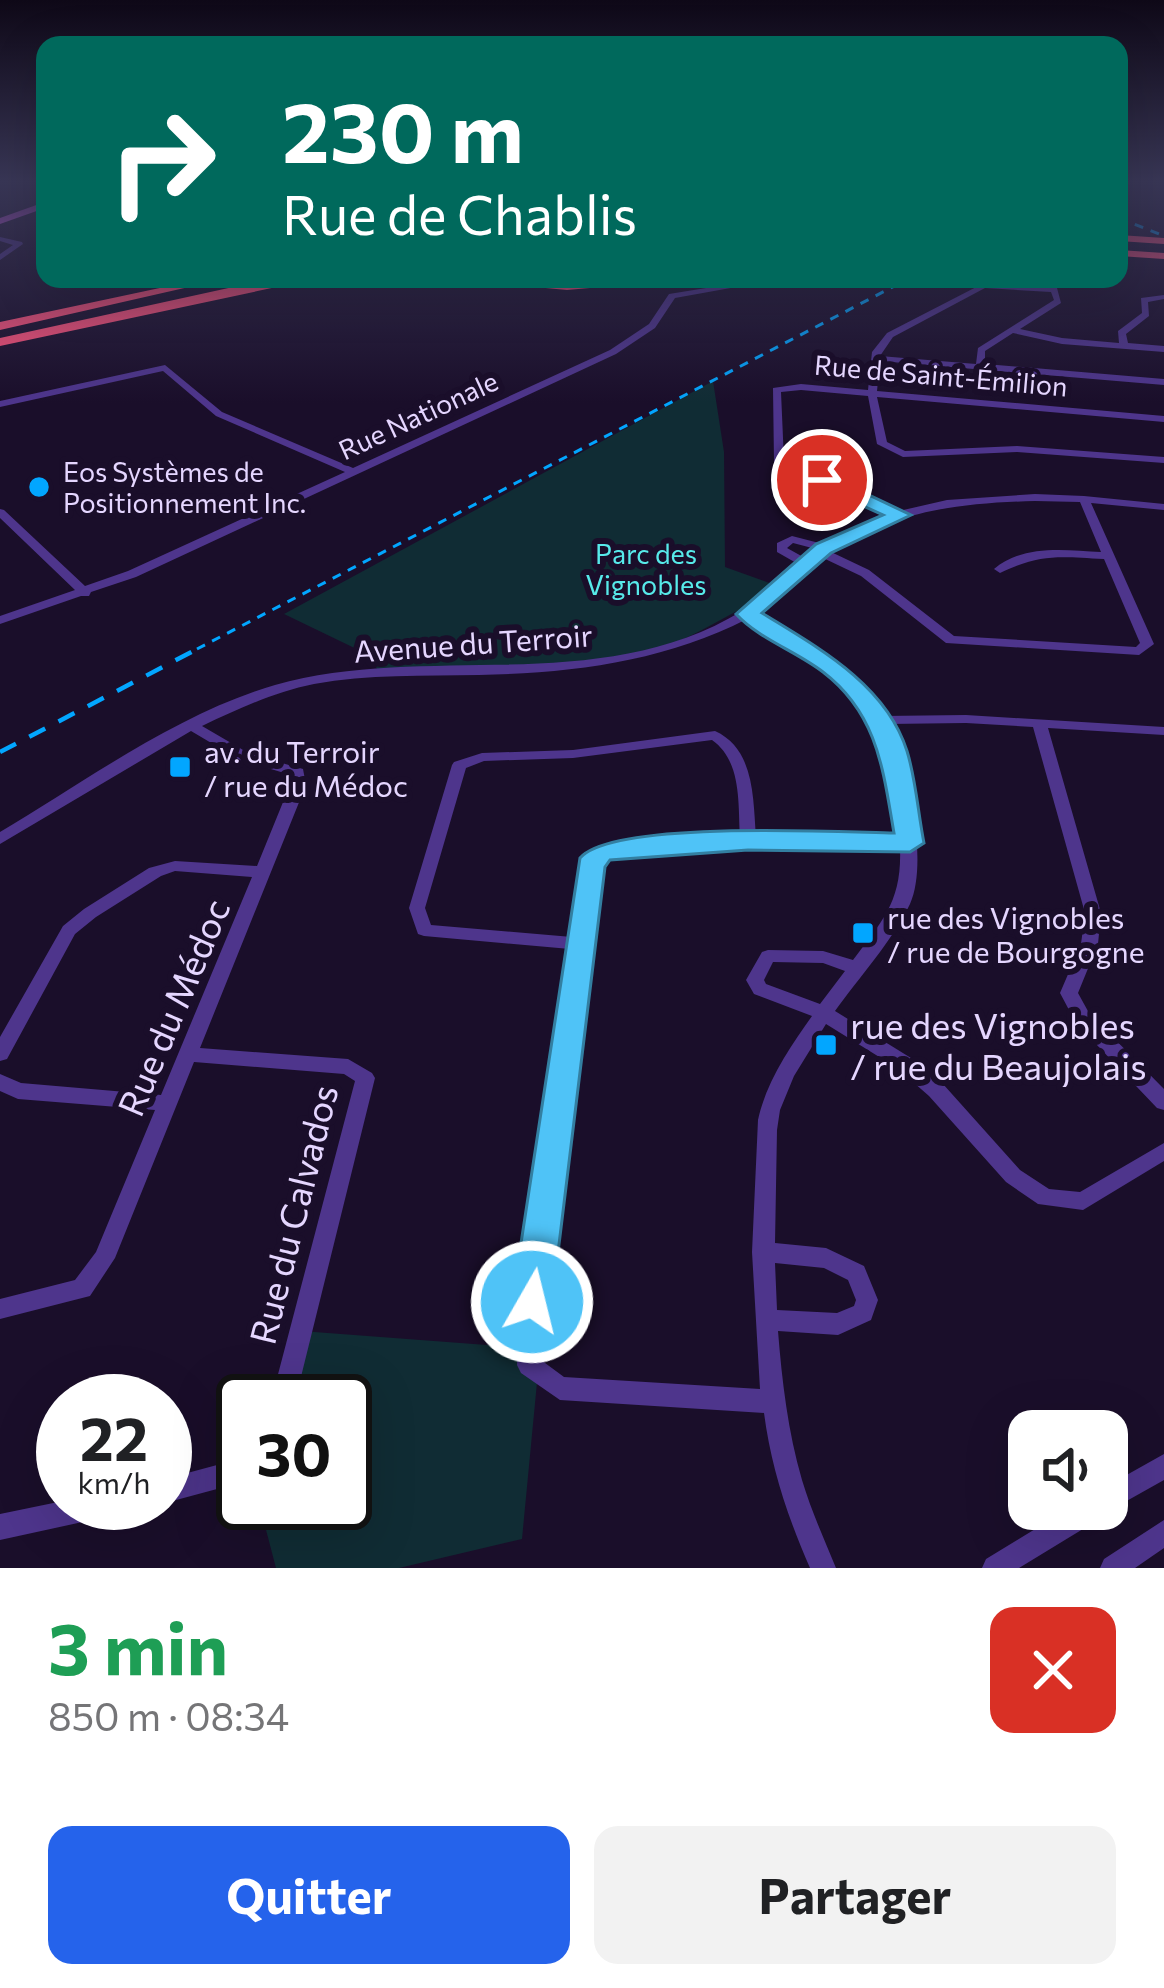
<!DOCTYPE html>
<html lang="fr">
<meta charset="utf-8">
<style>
:root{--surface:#fff;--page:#f2f2f2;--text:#202124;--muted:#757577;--accent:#2563eb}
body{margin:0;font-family:Commissioner,sans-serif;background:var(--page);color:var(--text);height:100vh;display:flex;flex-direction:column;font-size:45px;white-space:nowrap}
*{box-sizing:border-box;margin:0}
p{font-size:39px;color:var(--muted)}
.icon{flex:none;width:66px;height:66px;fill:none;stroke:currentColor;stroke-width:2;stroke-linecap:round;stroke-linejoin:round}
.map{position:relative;height:1568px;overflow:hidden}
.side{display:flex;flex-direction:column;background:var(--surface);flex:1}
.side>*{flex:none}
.banner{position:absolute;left:36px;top:36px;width:1092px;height:252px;border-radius:24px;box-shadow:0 12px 48px #0002;background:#00695c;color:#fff;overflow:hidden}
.tools{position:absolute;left:1008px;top:1410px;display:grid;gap:24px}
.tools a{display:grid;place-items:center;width:120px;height:120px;border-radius:24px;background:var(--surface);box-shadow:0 12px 48px #0002;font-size:60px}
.speed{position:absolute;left:36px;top:1374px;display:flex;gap:24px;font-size:60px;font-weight:700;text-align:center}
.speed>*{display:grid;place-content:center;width:156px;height:156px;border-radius:50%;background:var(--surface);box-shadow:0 12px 48px #0002;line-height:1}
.speed small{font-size:30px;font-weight:400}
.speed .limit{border:6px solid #111;border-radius:18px;background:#fff;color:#111}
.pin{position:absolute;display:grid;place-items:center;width:102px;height:102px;color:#fff;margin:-51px;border:6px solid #fff;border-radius:50%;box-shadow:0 3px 12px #0007}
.me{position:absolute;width:132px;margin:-66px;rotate:8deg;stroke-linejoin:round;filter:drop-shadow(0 0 9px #0008)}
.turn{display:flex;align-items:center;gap:42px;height:252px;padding:0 48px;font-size:54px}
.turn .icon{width:156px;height:156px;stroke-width:2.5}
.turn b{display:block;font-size:84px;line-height:102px}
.round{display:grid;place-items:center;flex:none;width:126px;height:126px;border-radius:24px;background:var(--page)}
.headline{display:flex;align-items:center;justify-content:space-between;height:204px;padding:0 48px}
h1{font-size:72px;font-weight:700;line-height:90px;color:#1e9e55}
.primary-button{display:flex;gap:24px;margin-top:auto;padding:24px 48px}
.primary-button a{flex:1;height:138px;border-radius:24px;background:var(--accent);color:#fff;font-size:48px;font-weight:700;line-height:138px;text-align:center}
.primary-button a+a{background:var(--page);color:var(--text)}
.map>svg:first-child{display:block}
</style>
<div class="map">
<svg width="1164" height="1568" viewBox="0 0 1164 1568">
<rect width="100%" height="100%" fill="#1a0e2a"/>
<path fill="#102c34" d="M 713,381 L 724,452 L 725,567 L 775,585 L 751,610 L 743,608 C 721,619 699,633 676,642 C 592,674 470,671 380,674 L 369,655 L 284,614 Z
M 301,1331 L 527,1348 L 538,1372 L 522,1539 L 399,1568 L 276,1568 L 259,1503 L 345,1503 L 345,1401 L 283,1401 Z"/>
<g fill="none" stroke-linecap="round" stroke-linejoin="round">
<path fill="#4e358c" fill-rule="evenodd" d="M 0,237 L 22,242 L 23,244 L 0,260 L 0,254 L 13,245 L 0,241 Z
M 762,279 L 781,279 L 675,298 L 655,328 L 616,354 L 136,577 L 91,592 L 89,596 L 81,596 L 0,624 L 0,616 L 75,590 L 0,518 L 0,509 L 4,510 L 85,586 L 128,571 L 345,472 L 216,416 L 163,371 L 0,407 L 0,401 L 165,365 L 222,412 L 353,468 L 610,350 L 649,324 L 669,294 Z
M 984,283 L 1057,288 L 1061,303 L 1020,329 L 1062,338 L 1119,343 L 1118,331 L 1142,313 L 1141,298 L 1164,295 L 1164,299 L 1148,302 L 1149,316 L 1126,334 L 1128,343 L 1164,346 L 1164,352 L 1062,344 L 1013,333 L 985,351 L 985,364 L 1164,379 L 1164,385 L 880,361 L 877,391 L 1164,416 L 1164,422 L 877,397 L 887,442 L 905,451 L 1017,446 L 1164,457 L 1164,463 L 1017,452 L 903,457 L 877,444 L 868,396 L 801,390 L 781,392 L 784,461 L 899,511 L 947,500 L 1035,494 L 1084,496 L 1164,504 L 1164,510 L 1091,503 L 1154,644 L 1139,655 L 946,643 L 861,576 L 821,557 L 755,614 C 804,640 850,669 882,716 L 966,715 L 1164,727 L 1164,735 L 1048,728 L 1101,913 L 1098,944 L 1078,993 L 1089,1013 L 1164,1089 L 1164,1110 L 1157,1108 L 1076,1023 L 1060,993 L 1081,944 L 1085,913 L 1033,727 L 966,723 L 888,724 C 908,765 929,862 910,904 C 893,940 858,979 835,1011 L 911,1058 L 943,1084 L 1020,1170 L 1049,1189 L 1080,1192 L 1164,1143 L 1164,1161 L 1083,1210 L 1038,1204 L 1006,1182 L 929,1096 L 897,1068 L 826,1024 L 794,1076 L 780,1110 L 777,1130 L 775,1243 L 826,1248 L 864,1266 L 878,1300 L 871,1320 L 838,1335 L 778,1331 C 782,1381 788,1432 802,1480 C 811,1510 824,1539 836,1568 L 810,1568 C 788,1518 771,1467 764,1413 L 560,1400 L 521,1373 L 517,1365 L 521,1302 L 570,949 L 424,936 L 418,934 L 409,908 L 452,765 L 454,762 L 482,753 L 573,750 L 715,731 C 755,749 753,799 756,837 L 829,834 L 900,837 C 897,810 895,780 887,753 C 867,689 802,650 747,619 C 663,662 572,673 479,675 C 424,676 368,674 314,684 C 274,692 238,709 202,726 L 250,754 L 303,769 L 306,785 L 200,1048 L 348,1059 L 372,1073 L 375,1078 L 295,1401 L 271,1401 L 355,1081 L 344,1074 L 194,1062 L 115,1258 L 90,1296 L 0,1319 L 0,1299 L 75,1280 L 96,1252 L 155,1110 L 18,1099 L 0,1091 L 0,1074 L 21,1083 L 161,1095 L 252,877 L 175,871 L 161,876 L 96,917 L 75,934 L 7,1059 L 0,1061 L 0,1037 L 63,926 L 84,909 L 149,868 L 175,861 L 257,866 L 290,785 L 291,775 L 240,760 L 191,731 L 0,844 L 0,832 C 86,781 178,713 275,685 C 427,642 599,698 742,611 C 763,598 780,580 798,564 L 777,552 L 777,543 L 792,536 L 823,544 L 861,524 L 889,514 C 872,507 830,485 814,485 C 797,485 791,492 777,481 L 782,468 L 774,462 L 773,388 L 801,384 L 868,390 L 872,352 L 887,333 ZM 985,288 L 1051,292 L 1054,300 L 978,348 L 976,364 L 880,356 L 893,337 ZM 790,472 L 807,480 L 793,482 L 788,480 ZM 1035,501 L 1080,502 L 1101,552 C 1064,550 1024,544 994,569 L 1000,573 C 1042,553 1059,557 1104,559 L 1140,643 L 1136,647 L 954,636 L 869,570 L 829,551 C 896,511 958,503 1035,501 ZM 793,543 L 816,549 L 805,558 L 787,548 ZM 712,740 C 742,761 738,804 740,837 L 613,843 L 594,849 L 582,865 L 572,937 L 431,925 L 425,908 L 466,768 L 484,761 L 573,758 ZM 829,844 L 900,848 C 902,901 883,920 853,960 L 823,951 L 768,950 L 762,952 L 746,980 L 754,994 L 812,1016 C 790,1047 766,1082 758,1120 L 752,1252 L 760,1389 L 564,1377 L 541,1360 L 543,1302 L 598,866 L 606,857 L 615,853 ZM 773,962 L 823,963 L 845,971 L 820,1004 L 766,984 L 764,980 ZM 775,1263 L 824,1268 L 848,1280 L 856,1300 L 854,1306 L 837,1313 L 777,1310 Z
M 1164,1454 L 1164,1480 L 1107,1512 L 1104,1511 L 1101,1518 L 1019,1568 L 982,1568 L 986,1559 L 1068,1509 L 1107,1509 L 1107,1486 Z
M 243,1458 L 243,1482 L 165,1503 L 164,1503 L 165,1479 Z
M 63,1501 L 63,1503 L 123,1503 L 119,1512 L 110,1516 L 0,1540 L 0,1514 Z
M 1164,1520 L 1164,1548 L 1135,1568 L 1100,1568 L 1104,1559 Z"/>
<path fill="#eb5dff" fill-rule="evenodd" d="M 42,203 L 45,203 L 45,208 L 0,224 L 0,218 Z"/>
<path fill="#ff5179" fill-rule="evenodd" d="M 1119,235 L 1164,238 L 1164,244 L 1119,241 Z
M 1119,250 L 1164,253 L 1164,259 L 1119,256 Z
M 202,279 L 224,279 L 0,330 L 0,322 Z
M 270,279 L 314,279 L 0,346 L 0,338 Z
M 474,279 L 567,284 L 664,279 L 658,282 L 567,290 L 480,282 Z"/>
<path stroke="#02a6ff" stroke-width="3" stroke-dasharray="9 8" stroke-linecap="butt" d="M 1119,218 L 1164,236
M 197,649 L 908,279"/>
<path stroke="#02a6ff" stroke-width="4.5" stroke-dasharray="18 15" stroke-linecap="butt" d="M 0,752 L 203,646"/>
</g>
<linearGradient id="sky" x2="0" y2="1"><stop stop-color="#0e0817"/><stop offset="0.45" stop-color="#383655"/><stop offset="1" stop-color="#383655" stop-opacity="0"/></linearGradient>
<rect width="1164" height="403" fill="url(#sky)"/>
<path fill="#4fc3f7" stroke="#337fa1" stroke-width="3" d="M 815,476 L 829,476 L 911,515 L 831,553 L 762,613 C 817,647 886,684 907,751 C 916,780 918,813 924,843 L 910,852 L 748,850 L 610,860 L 605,867 L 552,1302 L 546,1316 L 532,1321 L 518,1316 L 512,1302 L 580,858 C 612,820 836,832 894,833 C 883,770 878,714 823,672 C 796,651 759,639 736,614 L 816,544 L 883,515 L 815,484 Z"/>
<g fill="#02a6ff" stroke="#1a0e2a" stroke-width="4.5">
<circle cx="39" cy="487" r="12"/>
<rect x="168" y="755" width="24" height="24" rx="6"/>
<rect x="851" y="921" width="24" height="24" rx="6"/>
<rect x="814" y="1033" width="24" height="24" rx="6"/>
</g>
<g text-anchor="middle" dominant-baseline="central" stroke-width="12" stroke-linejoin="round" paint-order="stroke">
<g font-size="27" fill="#e5d6ff" stroke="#1a0e2a">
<text transform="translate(941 375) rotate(5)">Rue de Saint-Émilion</text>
<text transform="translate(418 415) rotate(-25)">Rue Nationale</text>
</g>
<g font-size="27" fill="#e5d6ff" stroke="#1a0e2a" text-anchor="start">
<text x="63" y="471">Eos Systèmes de<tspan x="63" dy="31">Positionnement Inc.</tspan></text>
</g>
<g font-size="27" fill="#57eaea" stroke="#1a0e2a">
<text x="646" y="553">Parc des<tspan x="646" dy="31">Vignobles</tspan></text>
</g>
<g font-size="30" fill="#e5d6ff" stroke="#1a0e2a">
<text transform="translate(473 642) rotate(-4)">Avenue du Terroir</text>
</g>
<g font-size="30" fill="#e5d6ff" stroke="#1a0e2a" text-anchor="start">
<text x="204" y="750">av. du Terroir<tspan x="204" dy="34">/ rue du Médoc</tspan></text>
<text x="887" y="916">rue des Vignobles<tspan x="887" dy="34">/ rue de Bourgogne</tspan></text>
</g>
<g font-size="36" fill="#e5d6ff" stroke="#1a0e2a">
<text transform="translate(172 1007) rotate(-67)">Rue du Médoc</text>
<text transform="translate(292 1214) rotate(-76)">Rue du Calvados</text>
</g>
<g font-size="36" fill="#e5d6ff" stroke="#1a0e2a" text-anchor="start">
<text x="850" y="1024">rue des Vignobles<tspan x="850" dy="41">/ rue du Beaujolais</tspan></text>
</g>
</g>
</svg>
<div class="tools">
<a><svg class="icon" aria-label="sound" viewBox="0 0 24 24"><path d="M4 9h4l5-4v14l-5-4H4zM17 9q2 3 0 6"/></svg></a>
</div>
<div class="speed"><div>22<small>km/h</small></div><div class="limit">30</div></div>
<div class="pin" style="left:822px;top:480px;background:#d93025"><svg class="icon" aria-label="arrive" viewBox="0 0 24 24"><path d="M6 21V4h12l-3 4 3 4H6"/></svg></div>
<svg class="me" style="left:532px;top:1302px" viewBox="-20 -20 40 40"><circle r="17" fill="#4fc3f7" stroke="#fff" stroke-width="3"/><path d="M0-11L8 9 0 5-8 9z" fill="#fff"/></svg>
<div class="banner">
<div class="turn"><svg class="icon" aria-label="right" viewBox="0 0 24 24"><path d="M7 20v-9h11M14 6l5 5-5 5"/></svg><div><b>230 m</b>Rue de Chablis</div></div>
</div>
</div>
<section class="side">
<div class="headline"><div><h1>3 min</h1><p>850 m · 08:34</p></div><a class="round" style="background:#d93025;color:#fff"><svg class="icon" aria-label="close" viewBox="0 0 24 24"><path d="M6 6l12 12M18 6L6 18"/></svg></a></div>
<div class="primary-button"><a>Quitter</a><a>Partager</a></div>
</section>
